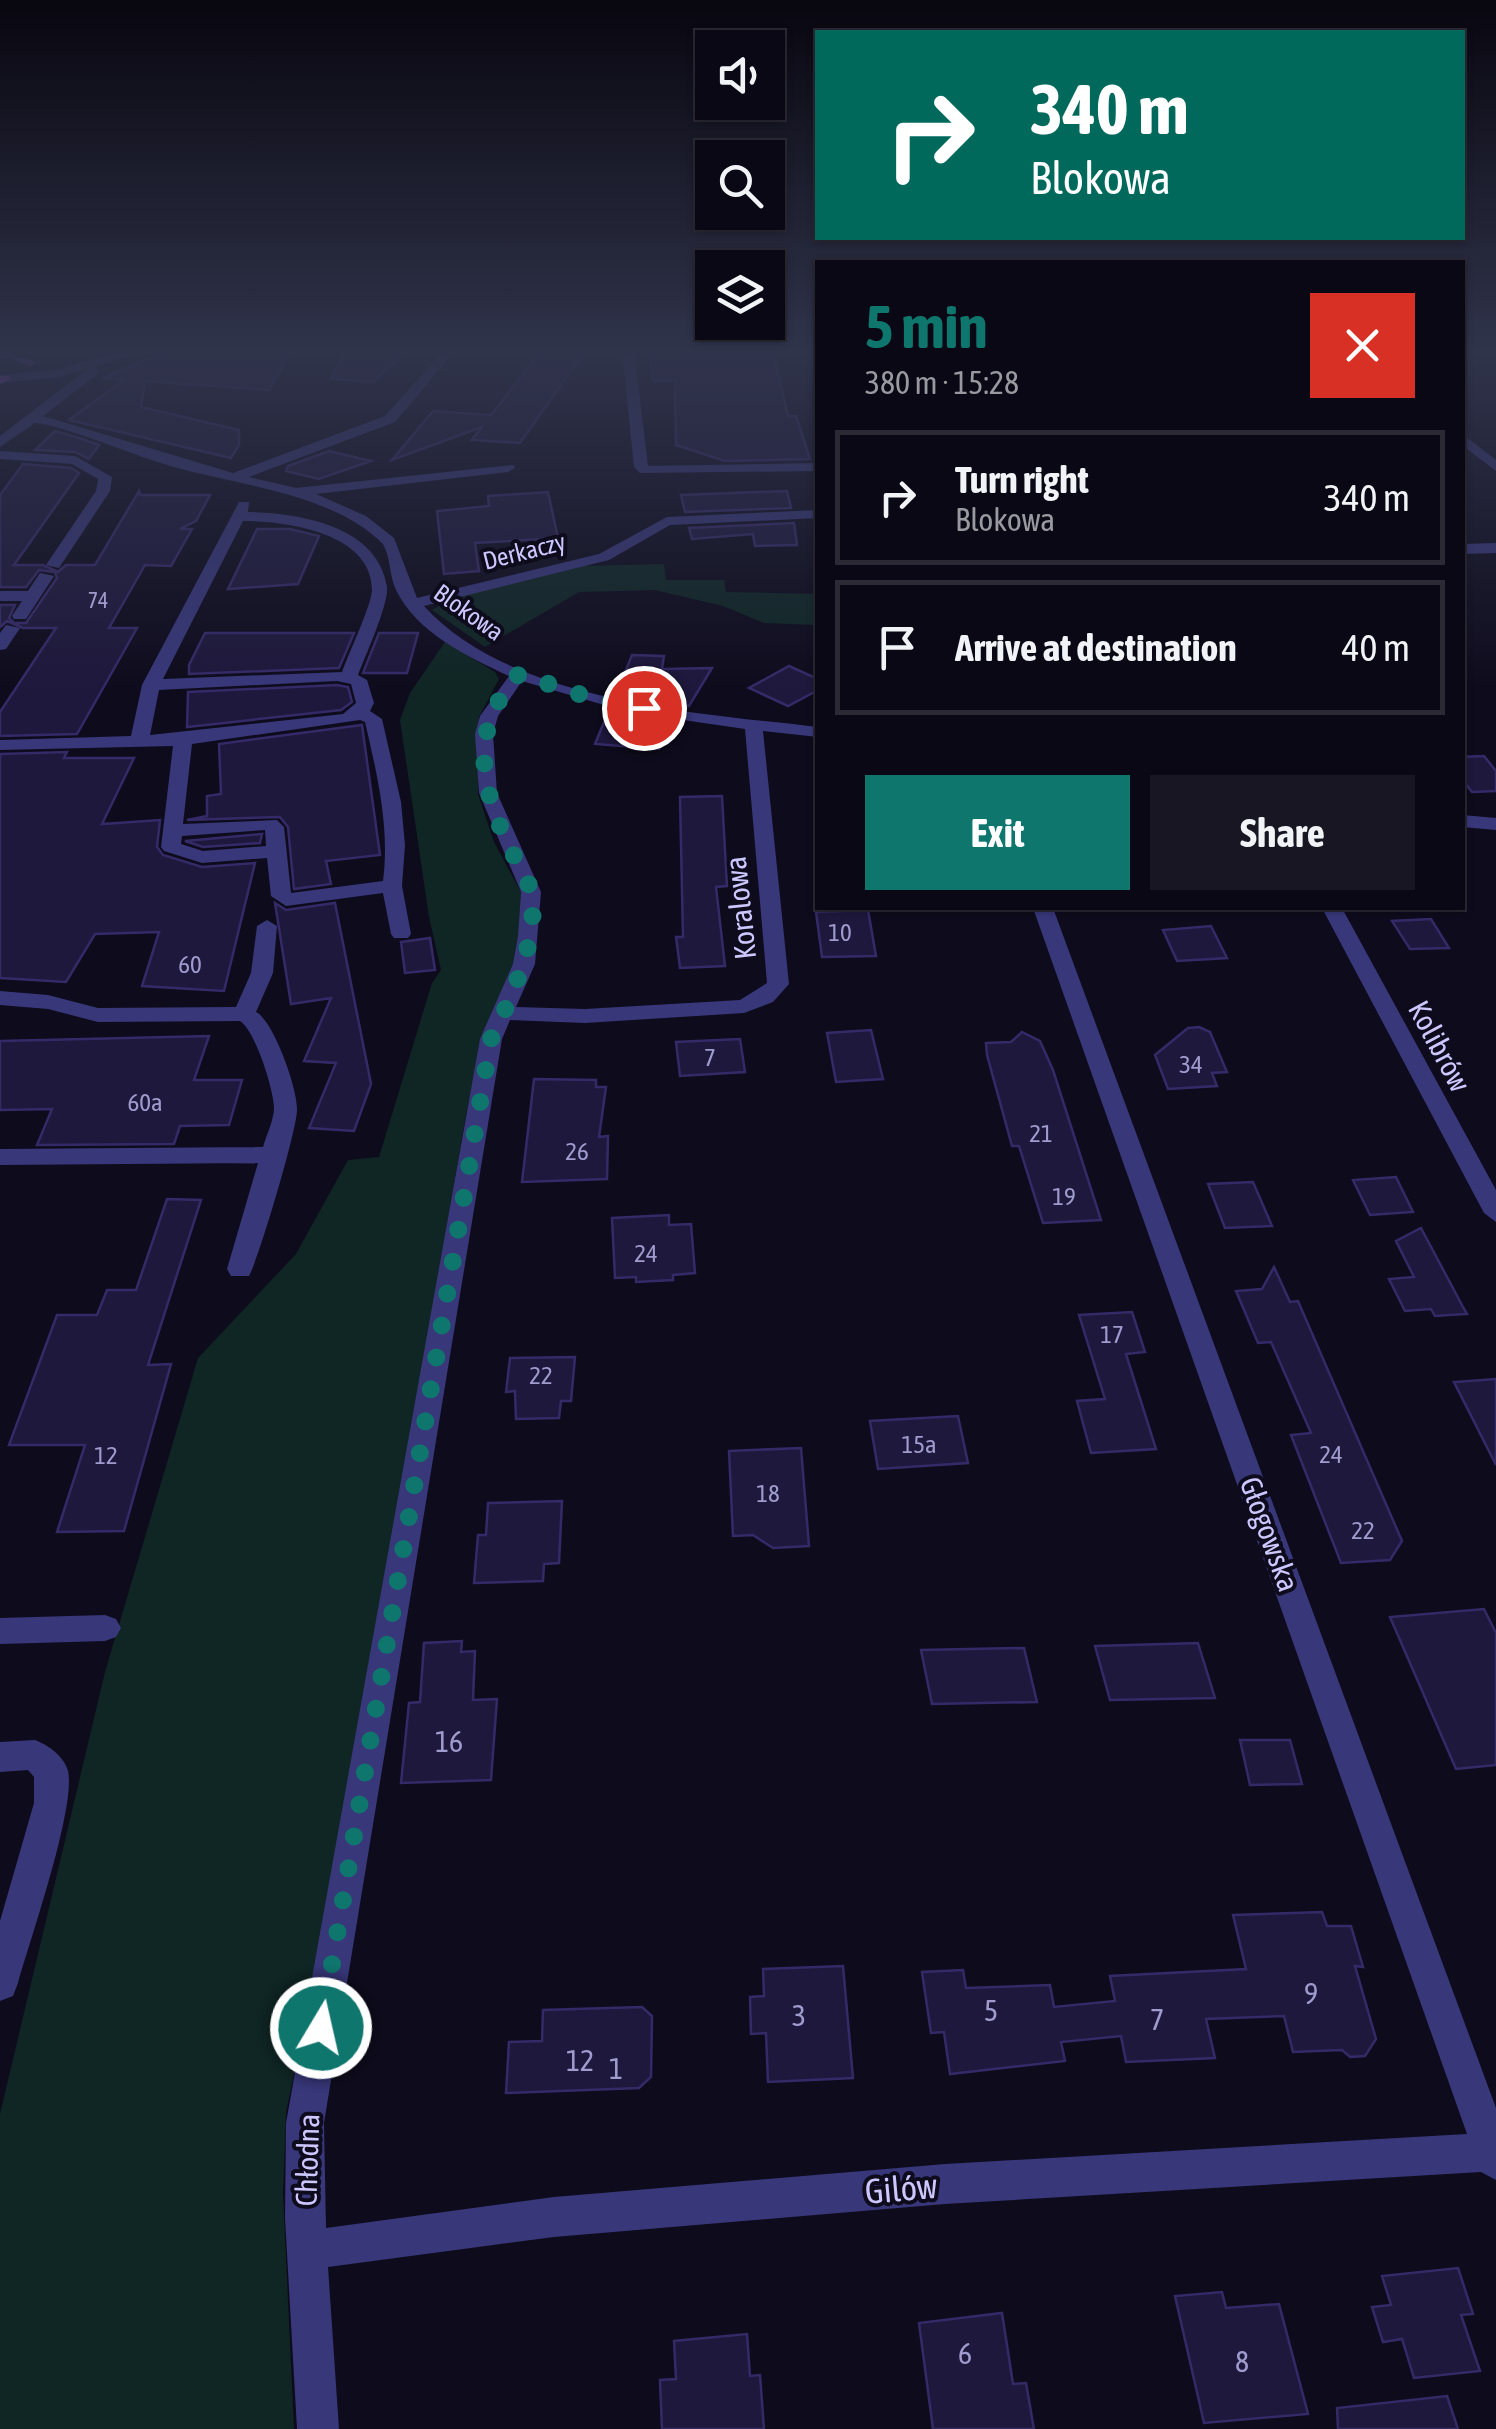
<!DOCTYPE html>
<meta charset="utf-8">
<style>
:root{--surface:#0a0815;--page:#181622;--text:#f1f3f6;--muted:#999aa0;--line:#2a2934;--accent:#0f766e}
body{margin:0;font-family:"Asap Condensed",sans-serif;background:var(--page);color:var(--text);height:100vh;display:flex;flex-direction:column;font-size:38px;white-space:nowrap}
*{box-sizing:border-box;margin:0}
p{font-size:32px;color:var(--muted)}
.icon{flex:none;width:55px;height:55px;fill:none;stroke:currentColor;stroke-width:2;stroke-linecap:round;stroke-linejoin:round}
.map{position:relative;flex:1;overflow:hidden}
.side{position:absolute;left:815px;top:260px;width:650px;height:650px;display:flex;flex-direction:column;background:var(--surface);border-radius:0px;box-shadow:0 2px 8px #0004,0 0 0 2px var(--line)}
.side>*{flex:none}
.guide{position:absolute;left:815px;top:30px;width:650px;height:210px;border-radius:0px;box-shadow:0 2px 8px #0004,0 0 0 2px var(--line);background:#00695c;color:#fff;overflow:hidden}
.controls{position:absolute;left:695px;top:30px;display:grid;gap:20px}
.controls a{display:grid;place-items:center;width:90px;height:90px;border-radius:0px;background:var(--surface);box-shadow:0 2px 8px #0004,0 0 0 2px var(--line);font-size:50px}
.pin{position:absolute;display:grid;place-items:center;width:85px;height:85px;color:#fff;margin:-42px;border:5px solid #fff;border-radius:50%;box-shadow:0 2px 10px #0007}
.me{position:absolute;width:110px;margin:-55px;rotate:9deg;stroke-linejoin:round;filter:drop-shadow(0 0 8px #0008)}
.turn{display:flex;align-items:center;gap:35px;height:210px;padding:0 50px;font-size:45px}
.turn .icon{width:130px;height:130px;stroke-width:2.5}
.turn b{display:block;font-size:70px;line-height:85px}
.round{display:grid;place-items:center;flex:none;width:105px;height:105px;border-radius:0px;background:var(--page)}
.summary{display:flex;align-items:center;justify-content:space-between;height:170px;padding:0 50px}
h1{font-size:60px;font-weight:700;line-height:75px;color:var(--accent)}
.button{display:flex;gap:20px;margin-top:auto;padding:20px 50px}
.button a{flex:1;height:115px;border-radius:0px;background:var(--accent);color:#fff;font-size:40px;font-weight:700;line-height:115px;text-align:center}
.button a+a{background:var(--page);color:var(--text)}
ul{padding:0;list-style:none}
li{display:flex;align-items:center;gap:30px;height:135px;margin:0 20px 15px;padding:0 30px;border:5px solid var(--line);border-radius:0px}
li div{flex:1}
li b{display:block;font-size:38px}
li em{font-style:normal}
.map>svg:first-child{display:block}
</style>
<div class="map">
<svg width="1496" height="2429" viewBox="0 0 1496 2429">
<rect width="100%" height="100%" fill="#0e0b1c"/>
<path fill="#0f2624" d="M 664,564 L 666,580 L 724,580 L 726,592 L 818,594 L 817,625 L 764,623 L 723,606 L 655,590 L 579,592 L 485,647 L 432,610 L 454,597 L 584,566 Z
M 445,642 L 495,672 L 499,679 L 479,717 L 478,794 L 494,842 L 521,892 L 518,955 L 482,1038 L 466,1115 L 324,1934 L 286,2112 L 283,2194 L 294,2429 L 0,2429 L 0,2114 L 105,1672 L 198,1358 L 296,1254 L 348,1160 L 379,1157 L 432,983 L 441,970 L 429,917 L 400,720 L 410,693 Z"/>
<path fill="#1e183c" stroke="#352a68" stroke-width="2.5" d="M 171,350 L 292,350 L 269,390 L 145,381 L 141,407 L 239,430 L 239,445 L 231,458 L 69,420 L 124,380 L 102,378 Z
M 346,350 L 408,350 L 373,382 L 331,379 Z
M 542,350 L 586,350 L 520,443 L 472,440 L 482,427 L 392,460 L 433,411 L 491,415 Z
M 649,350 L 684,350 L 685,356 L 773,353 L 788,416 L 796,416 L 810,459 L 725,461 L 676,445 L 675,380 L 653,381 Z
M 55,431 L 79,438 L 99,445 L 89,459 L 75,452 L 35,450 Z
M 329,451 L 371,461 L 319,479 L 286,471 L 288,466 Z
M 23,464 L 71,468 L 79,473 L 14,565 L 43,565 L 58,572 L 66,565 L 95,565 L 139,491 L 140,495 L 210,495 L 196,521 L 180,529 L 192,529 L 171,566 L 145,565 L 109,628 L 137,628 L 77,734 L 0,736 L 0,712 L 56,628 L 23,628 L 7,621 L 0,627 L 0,605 L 15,605 L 9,618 L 14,623 L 26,623 L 57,578 L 55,572 L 39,570 L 26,587 L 0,587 L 0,495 Z
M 787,491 L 791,508 L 685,512 L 681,495 Z
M 548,492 L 558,538 L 475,543 L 479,571 L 444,574 L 437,511 L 489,506 L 488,496 Z
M 794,523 L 797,545 L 755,546 L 753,534 L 692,539 L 689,528 Z
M 257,529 L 290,529 L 319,536 L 298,584 L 228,589 Z
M 205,633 L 354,633 L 339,668 L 189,674 L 189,665 Z
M 379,633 L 418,633 L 407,673 L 363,673 Z
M 632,655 L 664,656 L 662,669 L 712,668 L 689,706 L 664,704 L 616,695 Z
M 789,666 L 818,679 L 818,690 L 788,706 L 749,688 Z
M 337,685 L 348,687 L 352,702 L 341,710 L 187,727 L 188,692 Z
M 609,710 L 668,722 L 659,749 L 595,744 Z
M 362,725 L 380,855 L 326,861 L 331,884 L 294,889 L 288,827 L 280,817 L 187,820 L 207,816 L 207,796 L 221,794 L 219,744 Z
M 67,752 L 64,758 L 134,758 L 102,824 L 160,820 L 157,847 L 163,855 L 202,867 L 255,863 L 224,991 L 142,986 L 159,932 L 95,934 L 66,982 L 0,978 L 0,754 Z
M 1484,756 L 1496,771 L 1496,791 L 1472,792 L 1462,779 L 1462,757 Z
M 722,796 L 727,886 L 716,887 L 725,966 L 680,968 L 676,937 L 683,937 L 680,797 Z
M 262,834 L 260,843 L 203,847 L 185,841 Z
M 275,903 L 286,910 L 335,903 L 371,1084 L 354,1131 L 309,1128 L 336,1063 L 304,1061 L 331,998 L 291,1004 Z
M 868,910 L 876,956 L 822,957 L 816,912 Z
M 1431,919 L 1449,948 L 1410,949 L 1392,921 Z
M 1211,926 L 1227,958 L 1177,961 L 1163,930 Z
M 430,938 L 435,970 L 405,973 L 401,942 Z
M 1199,1027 L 1210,1032 L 1227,1072 L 1212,1073 L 1217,1086 L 1168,1089 L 1155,1055 L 1188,1028 Z
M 871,1030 L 883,1079 L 836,1082 L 827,1033 Z
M 1022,1032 L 1040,1041 L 1053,1070 L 1101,1220 L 1043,1223 L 1019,1146 L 1012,1146 L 987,1055 L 986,1043 L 1011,1042 Z
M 209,1036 L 194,1080 L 242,1080 L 229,1125 L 180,1126 L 174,1144 L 37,1145 L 52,1109 L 0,1110 L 0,1041 Z
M 740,1039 L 745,1072 L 680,1076 L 676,1042 Z
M 534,1079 L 596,1080 L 596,1087 L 606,1087 L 599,1137 L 608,1136 L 607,1179 L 522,1182 Z
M 1396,1177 L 1413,1212 L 1370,1215 L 1353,1180 Z
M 1253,1182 L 1272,1226 L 1225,1228 L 1208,1184 Z
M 167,1199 L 201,1200 L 148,1365 L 171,1364 L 124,1531 L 57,1532 L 85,1445 L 9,1445 L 57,1315 L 97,1315 L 107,1290 L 136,1290 Z
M 669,1215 L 669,1225 L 691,1224 L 695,1273 L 673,1275 L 673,1280 L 636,1282 L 636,1277 L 615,1278 L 612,1218 Z
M 1421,1228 L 1463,1307 L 1467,1314 L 1435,1316 L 1431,1309 L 1405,1311 L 1389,1279 L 1414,1277 L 1396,1241 Z
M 1274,1267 L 1290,1302 L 1298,1301 L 1402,1541 L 1390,1560 L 1341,1563 L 1291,1435 L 1311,1433 L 1271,1342 L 1258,1343 L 1236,1291 L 1262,1289 Z
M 1132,1312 L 1145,1352 L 1126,1354 L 1156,1449 L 1091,1453 L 1077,1401 L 1105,1399 L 1079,1315 Z
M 575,1357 L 571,1401 L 561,1401 L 559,1418 L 516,1419 L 515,1391 L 506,1392 L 510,1358 Z
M 1496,1379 L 1496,1465 L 1454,1382 Z
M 958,1416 L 968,1463 L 878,1469 L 870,1421 Z
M 801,1448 L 809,1546 L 773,1548 L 753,1535 L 733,1536 L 729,1451 Z
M 562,1501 L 559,1563 L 544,1564 L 543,1581 L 474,1583 L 478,1535 L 486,1535 L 488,1503 Z
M 1484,1609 L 1496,1633 L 1496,1765 L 1456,1769 L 1390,1617 Z
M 462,1641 L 461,1652 L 475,1651 L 473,1700 L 497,1699 L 491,1780 L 401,1783 L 409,1703 L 420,1702 L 424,1643 Z
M 1198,1643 L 1215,1698 L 1110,1700 L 1095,1646 Z
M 1024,1648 L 1037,1702 L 932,1704 L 921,1650 Z
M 1240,1740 L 1290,1740 L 1302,1784 L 1250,1785 Z
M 1322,1912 L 1327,1926 L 1351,1926 L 1363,1967 L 1355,1966 L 1376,2039 L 1365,2056 L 1350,2057 L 1342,2050 L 1293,2052 L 1284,2016 L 1206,2019 L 1215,2058 L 1126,2062 L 1121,2036 L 1061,2042 L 1065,2061 L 950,2074 L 944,2032 L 931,2033 L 922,1972 L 963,1970 L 966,1988 L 1050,1985 L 1054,2007 L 1115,2001 L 1110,1976 L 1246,1969 L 1233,1915 Z
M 843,1966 L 853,2078 L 768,2082 L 766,2033 L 751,2034 L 750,1997 L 764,1996 L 763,1969 Z
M 642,2007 L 652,2016 L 651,2077 L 639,2088 L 506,2093 L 509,2042 L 542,2041 L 543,2010 Z
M 1458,2268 L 1473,2314 L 1461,2315 L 1480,2371 L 1414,2378 L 1402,2339 L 1383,2342 L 1372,2307 L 1391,2305 L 1382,2276 Z
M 1222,2292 L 1226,2308 L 1279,2304 L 1308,2414 L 1204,2423 L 1175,2296 Z
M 1002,2313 L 1013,2384 L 1026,2383 L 1034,2429 L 933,2429 L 919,2323 Z
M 747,2334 L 750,2376 L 760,2375 L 764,2429 L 662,2429 L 660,2380 L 676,2379 L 674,2341 Z
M 1447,2396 L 1458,2429 L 1338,2429 L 1337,2408 Z"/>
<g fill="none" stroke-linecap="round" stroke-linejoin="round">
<path fill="#38377a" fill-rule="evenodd" d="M 125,350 L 144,350 L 96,366 L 99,373 L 43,416 L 233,473 L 385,416 L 444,350 L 456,350 L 395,422 L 249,477 L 296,488 L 513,465 L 515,468 L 508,472 L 316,494 L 366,516 L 394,538 L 417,598 L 599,554 L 667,517 L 818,510 L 818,518 L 670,525 L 609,560 L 424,606 C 511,702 697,713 818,727 L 818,737 L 763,731 L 789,984 L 773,1002 L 744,1013 L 585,1023 L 510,1020 L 502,1039 L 324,2123 L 326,2228 L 554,2197 L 945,2164 L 1467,2134 L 1033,908 L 1053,908 L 1496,2108 L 1496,2180 L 1481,2172 L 945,2204 L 554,2237 L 328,2267 L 339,2429 L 297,2429 L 285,2218 L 286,2123 L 480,1039 L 513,964 L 518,936 L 521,892 L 479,793 L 475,734 L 480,716 L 509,676 C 468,657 417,633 396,590 C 389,575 391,558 383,544 C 334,494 238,485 174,467 C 132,455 91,436 48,425 L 35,423 L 0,447 L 0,436 L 89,368 L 60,377 L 0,383 L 0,375 L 59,369 ZM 522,681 L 628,712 L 745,729 L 767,983 L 740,1000 L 585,1009 L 516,1007 L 535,964 L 541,892 L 497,793 L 493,734 L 498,716 Z
M 622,350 L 634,350 L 648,466 L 818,463 L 818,471 L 640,473 L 634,467 Z
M 809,350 L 818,350 L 818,361 L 814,360 Z
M 1462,434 L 1496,460 L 1496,471 L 1462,445 Z
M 0,451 L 75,456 L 112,477 L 110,491 L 59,568 L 46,565 L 96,491 L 98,479 L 72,464 L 0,459 Z
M 239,502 L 249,502 L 248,512 C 298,513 378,525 387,587 C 389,604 365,656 358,675 L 367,680 L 374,703 L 370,711 L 382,719 L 401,802 L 405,845 L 402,886 L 411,934 L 408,938 L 394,938 L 391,934 L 383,893 L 286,906 L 271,896 L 267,858 L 202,863 L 164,851 L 161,847 L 173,746 L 0,750 L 0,740 L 131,736 L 142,685 ZM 243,521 C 284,521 372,532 372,590 C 372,604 348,655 342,672 L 163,679 ZM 337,681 L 351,684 L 356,703 L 343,714 L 150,735 L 159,690 ZM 360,720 L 365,722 C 377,774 390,827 383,881 L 291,893 L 284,827 L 277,820 L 183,824 L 192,744 ZM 265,830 L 266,846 L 203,851 L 181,844 L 182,836 Z
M 1496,543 L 1496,553 L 1462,554 L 1462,544 Z
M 40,573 L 54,576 L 26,619 L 14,619 L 12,616 L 22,601 L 0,601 L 0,591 L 28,591 Z
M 6,625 L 20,628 L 6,649 L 0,650 L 0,633 Z
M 1462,815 L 1496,818 L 1496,830 L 1462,827 Z
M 1322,908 L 1342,908 L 1496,1190 L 1496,1222 L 1484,1213 Z
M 267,920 L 277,926 L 273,973 L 256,1012 C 274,1021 298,1090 297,1110 C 297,1130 259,1258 249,1276 L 231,1276 L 227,1269 L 258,1163 L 0,1165 L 0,1149 L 263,1147 C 266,1136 274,1120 274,1108 C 274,1090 255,1030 240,1021 L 98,1022 L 48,1009 L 0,1005 L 0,991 L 48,995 L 98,1008 L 236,1007 L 251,973 L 257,926 Z
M 105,1615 L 116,1619 L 121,1628 L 116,1637 L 105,1641 L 0,1644 L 0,1618 Z
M 35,1740 C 48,1745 64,1756 68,1771 C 76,1808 30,1940 18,1983 L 13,1996 L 0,2001 L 0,1921 L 34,1803 L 34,1777 L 28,1770 L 0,1772 L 0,1742 Z"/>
<path fill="#b751fc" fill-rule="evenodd" d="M 0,350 L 37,362 L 31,366 L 0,355 Z
M 0,376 L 10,376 L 11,379 L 0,384 Z"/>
</g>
<linearGradient id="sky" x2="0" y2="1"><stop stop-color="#08060f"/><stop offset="0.51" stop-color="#30344b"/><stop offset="1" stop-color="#30344b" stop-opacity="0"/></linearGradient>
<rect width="1496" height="690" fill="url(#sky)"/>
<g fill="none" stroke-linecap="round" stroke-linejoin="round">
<path stroke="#0f766e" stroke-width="18" stroke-dasharray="0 32.4" d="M 321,2028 L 491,1039 C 510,1000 540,938 531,893 C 528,877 515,859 508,844 C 479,783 470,726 519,674 L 591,698 L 644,708"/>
</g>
<g text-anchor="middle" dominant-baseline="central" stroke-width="8" stroke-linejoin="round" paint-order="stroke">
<g font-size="22" fill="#a09bce">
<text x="98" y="600">74</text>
</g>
<g font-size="25" fill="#ccc7fe" stroke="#0e0b1c">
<text transform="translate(524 551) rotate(-14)">Derkaczy</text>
<text transform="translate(469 612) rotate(35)">Blokowa</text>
</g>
<g font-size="25" fill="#a09bce">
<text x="840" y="932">10</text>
<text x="190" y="964">60</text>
<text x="710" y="1057">7</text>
<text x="1191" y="1064">34</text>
<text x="145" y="1102">60a</text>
<text x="1041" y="1133">21</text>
<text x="577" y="1151">26</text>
<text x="1064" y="1196">19</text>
<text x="646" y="1253">24</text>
<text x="1112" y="1334">17</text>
<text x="541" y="1375">22</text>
<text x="919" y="1444">15a</text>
<text x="1331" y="1454">24</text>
<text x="106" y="1455">12</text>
<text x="768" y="1493">18</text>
<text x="1363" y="1530">22</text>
</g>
<g font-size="30" fill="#ccc7fe" stroke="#0e0b1c">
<text transform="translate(740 908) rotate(-96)">Koralowa</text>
<text transform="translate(1440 1046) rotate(62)">Kolibrów</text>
<text transform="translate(1270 1534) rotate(70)">Głogowska</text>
<text transform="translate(307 2160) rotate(-88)">Chłodna</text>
</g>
<g font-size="30" fill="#a09bce">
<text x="449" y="1741">16</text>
<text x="1311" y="1993">9</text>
<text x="991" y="2010">5</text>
<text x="799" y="2015">3</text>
<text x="1157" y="2019">7</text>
<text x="580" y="2060">12</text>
<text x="616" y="2068">1</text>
<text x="965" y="2353">6</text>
<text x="1242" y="2361">8</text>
</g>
<g font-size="35" fill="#ccc7fe" stroke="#0e0b1c">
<text transform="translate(901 2188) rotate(-5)">Gilów</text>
</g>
</g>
</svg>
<div class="controls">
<a><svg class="icon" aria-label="sound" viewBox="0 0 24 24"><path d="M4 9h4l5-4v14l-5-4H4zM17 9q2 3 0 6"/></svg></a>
<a><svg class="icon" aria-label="search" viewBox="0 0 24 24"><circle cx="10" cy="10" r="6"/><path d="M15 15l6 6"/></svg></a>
<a><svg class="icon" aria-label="layers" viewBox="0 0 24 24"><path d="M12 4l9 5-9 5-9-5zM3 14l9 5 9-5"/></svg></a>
</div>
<div class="pin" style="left:644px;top:708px;background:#d93025"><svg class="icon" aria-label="arrive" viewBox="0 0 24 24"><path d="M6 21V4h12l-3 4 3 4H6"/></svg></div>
<svg class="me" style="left:321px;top:2028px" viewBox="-20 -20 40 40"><circle r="17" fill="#0f766e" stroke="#fff" stroke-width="3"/><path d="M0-11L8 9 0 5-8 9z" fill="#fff"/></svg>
<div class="guide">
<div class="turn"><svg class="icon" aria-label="right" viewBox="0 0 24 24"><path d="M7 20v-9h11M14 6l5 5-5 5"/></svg><div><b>340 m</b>Blokowa</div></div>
</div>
<section class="side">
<div class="summary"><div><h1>5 min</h1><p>380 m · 15:28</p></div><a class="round" style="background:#d93025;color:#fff"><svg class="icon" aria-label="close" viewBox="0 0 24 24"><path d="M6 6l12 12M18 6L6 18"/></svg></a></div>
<ul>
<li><svg class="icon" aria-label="right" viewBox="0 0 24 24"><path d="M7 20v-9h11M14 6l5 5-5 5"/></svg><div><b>Turn right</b><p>Blokowa</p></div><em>340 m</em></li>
<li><svg class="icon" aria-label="arrive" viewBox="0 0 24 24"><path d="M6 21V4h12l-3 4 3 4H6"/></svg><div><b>Arrive at destination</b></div><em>40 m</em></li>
</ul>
<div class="button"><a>Exit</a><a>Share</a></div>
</section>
</div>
